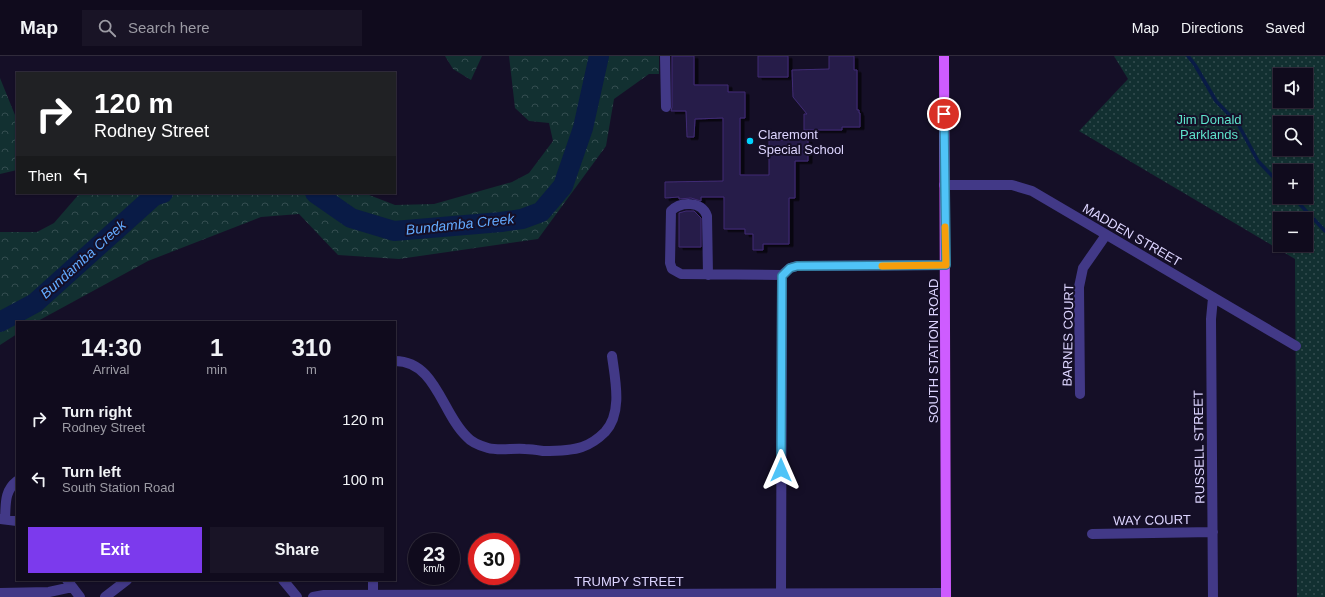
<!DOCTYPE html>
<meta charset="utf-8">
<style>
:root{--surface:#100b1d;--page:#191426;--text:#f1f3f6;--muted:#9c9ba4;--line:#302b3b;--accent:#7c3aed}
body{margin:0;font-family:Helvetica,sans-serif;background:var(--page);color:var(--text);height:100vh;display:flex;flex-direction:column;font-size:15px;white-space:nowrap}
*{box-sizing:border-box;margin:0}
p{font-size:13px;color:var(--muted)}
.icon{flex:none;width:22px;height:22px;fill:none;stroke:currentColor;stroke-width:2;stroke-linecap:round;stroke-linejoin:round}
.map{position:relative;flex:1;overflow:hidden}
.details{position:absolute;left:16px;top:265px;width:380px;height:260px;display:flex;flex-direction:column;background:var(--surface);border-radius:0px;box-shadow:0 1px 3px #0004,0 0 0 1px var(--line)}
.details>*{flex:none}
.hud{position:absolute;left:16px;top:16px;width:380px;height:122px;border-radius:0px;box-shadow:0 1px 3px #0004,0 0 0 1px var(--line);background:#202124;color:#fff;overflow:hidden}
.controls{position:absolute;left:1273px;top:12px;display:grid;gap:8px}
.controls a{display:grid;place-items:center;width:40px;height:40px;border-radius:0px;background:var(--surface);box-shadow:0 1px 3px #0004,0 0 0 1px var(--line);font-size:20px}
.speed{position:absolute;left:408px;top:477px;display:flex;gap:8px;font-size:20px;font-weight:700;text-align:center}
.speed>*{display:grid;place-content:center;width:52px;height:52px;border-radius:50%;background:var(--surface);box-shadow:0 1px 3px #0004,0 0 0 1px var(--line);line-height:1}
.speed small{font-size:10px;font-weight:400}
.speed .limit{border:6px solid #d22;background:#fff;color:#111}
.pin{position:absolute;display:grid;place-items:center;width:34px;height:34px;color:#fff;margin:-17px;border:2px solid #fff;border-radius:50%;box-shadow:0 1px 4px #0007}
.me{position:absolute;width:44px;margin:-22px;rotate:0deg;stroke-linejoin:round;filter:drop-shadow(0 0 3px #0008)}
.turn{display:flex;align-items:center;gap:14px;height:84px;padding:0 12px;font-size:18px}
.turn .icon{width:52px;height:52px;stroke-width:2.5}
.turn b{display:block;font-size:28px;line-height:34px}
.then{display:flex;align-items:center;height:38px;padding:0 12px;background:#0003;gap:8px;font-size:15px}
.eta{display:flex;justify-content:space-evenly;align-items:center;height:68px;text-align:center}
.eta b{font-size:24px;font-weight:700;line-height:28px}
.button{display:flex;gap:8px;margin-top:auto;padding:8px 12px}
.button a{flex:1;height:46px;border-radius:0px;background:var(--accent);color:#fff;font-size:16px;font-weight:700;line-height:46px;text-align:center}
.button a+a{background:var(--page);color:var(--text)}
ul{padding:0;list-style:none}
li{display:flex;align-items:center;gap:12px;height:60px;padding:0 12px}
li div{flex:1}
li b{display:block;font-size:15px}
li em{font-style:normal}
header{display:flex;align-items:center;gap:24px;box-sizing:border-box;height:56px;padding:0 20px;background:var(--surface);border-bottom:1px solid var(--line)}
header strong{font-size:19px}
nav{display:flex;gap:22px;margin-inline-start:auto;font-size:14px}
.search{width:280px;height:36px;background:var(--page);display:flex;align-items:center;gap:10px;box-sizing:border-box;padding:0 14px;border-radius:0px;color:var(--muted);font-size:15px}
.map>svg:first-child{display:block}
</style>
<header>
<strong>Map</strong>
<div class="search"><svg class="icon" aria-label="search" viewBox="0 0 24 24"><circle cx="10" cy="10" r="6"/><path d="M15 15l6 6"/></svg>Search here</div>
<nav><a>Map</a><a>Directions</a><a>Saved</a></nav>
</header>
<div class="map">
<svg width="1325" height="541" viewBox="0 0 1325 541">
<defs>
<pattern id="grass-dots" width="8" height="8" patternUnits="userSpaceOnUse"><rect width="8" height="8" fill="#123031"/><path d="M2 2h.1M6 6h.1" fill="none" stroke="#344d50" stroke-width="1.8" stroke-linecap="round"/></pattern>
<pattern id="forest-crowns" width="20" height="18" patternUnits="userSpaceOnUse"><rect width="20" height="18" fill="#123031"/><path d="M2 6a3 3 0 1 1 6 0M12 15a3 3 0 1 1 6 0" fill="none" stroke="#344d50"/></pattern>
<filter id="shadow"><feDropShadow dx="4" dy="2.5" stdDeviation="0" flood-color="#0009"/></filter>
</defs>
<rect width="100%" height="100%" fill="#150f27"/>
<path fill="url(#grass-dots)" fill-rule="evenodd" d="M 1114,0 L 1325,0 L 1325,541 L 1297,541 L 1295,203 L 1079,75 L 1128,23 ZM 1280,19 L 1306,19 L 1306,45 L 1280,45 ZM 1280,67 L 1306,67 L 1306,93 L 1280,93 ZM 1280,115 L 1306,115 L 1306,141 L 1280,141 ZM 1280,163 L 1306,163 L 1306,189 L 1280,189 Z"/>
<path fill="url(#forest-crowns)" d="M 445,0 L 482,0 L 471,24 L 453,13 Z
M 509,0 L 659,0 L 659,18 L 649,18 L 614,43 L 606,90 L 538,183 L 399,203 L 338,199 L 299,158 L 261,161 L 148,205 L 36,266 L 17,266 L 17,278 L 0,289 L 0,176 L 37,176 L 54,167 L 80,137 L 364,137 L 395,149 L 434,148 L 512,126 L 529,117 L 553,85 L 549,67 L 529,65 L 515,52 Z
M 0,22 L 17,64 L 17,114 L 0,118 Z"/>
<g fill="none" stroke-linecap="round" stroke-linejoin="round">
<path stroke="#091b46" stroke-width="3.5" d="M 1188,0 L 1195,9 L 1216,45 L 1238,68 L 1258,105 L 1280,128
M 1293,141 L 1325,175"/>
<path stroke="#091b46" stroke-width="20" d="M 315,137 L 351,162 L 394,175 L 501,166 L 522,163 L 541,156 L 563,130 L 583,72 L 599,0
M 0,266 L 35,247 L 154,140 L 163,137"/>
</g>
<path fill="#271b48" stroke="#402c75" filter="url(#shadow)" d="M 672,0 L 694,0 L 694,29 L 728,29 L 728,36 L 745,36 L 745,62 L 740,62 L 740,119 L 769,119 L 769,84 L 808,84 L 808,105 L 795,105 L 795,142 L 789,142 L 789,188 L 763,188 L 763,194 L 753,194 L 753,178 L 745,178 L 745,173 L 724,173 L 724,141 L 701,141 L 701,145 L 691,142 L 679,143 L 679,141 L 665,142 L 665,126 L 723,125 L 723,62 L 695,63 L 694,81 L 687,81 L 686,55 L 671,55 L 672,51 Z
M 758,0 L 788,0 L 788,21 L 758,21 Z
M 829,0 L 854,0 L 854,14 L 857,14 L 857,54 L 859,54 L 859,57 L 860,57 L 860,71 L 842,71 L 842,74 L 804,74 L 804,58 L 807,58 L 793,41 L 792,14 L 829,13 Z
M 686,155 L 694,155 L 701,162 L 701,191 L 679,191 L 679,157 Z"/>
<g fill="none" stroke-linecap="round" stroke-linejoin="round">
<path stroke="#423987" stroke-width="10" d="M 665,0 L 666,51
M 944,129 L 1012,129 L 1032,135 L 1296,290
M 708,219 L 707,160 C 702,145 681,145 671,155 L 670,207 L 672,213 L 681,218 L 782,219
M 395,305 C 436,305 442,358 467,381 C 472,387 481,390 488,392 C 499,395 513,392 525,393 C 531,393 537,394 543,395 C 555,395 571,395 582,391 C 591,388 598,383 605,376 C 623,357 615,323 612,300
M 1080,338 L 1079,231 L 1083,212 L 1106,179
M 0,463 L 17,465
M 5,463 C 6,448 4,435 17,425
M 1092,478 L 1213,476
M 67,524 L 80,541
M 283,524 L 297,541
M 373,524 L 373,539
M 0,537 L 49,536 L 72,531
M 781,537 L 782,219 L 790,212 L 797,210 L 945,209
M 105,541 L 127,524
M 313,541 L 324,539 L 946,537
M 1213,541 L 1211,263 L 1213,242"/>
<path stroke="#ce5cff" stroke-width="10" d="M 944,0 L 946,541"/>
</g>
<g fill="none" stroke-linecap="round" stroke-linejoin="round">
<defs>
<path id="route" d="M 781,414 L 782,220 L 790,212 L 797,210 L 946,209 L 944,58"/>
</defs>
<use href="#route" stroke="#337fa1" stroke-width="10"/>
<use href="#route" stroke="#4fc3f7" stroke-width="7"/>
<path stroke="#f59e0b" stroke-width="7" d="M 882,210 L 946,209 L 945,171"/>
</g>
<circle fill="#01d3ff" stroke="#150f27" stroke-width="1.5" cx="750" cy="85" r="4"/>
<g text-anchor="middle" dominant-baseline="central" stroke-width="4" stroke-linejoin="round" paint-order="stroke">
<g font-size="13" fill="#5ee2cb" stroke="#150f27">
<text x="1209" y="63">Jim Donald<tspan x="1209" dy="15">Parklands</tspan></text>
</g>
<g font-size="13" fill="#ddd5ff" stroke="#150f27" text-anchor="start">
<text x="758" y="78">Claremont<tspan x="758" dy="15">Special School</tspan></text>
</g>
<g font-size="13" fill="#ddd5ff" stroke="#150f27">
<text transform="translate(1132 179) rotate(30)">MADDEN STREET</text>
<text transform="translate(1068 279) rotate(-89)">BARNES COURT</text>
<text transform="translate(933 295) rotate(-90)">SOUTH STATION ROAD</text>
<text transform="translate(1199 391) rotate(-91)">RUSSELL STREET</text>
<text transform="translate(1152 464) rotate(-1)">WAY COURT</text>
<text x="629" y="525">TRUMPY STREET</text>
</g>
<g font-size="14" font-style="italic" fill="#63abff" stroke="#150f27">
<text transform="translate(460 168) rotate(-6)">Bundamba Creek</text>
<text transform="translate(83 203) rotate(-42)">Bundamba Creek</text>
</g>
</g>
</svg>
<div class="controls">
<a><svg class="icon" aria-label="sound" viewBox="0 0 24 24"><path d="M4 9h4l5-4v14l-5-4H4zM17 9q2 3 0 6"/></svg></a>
<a><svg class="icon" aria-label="search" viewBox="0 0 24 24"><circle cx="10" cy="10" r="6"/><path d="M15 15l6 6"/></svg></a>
<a>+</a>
<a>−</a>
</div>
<div class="speed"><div>23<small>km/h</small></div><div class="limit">30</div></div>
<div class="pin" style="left:944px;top:58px;background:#d93025"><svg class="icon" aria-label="arrive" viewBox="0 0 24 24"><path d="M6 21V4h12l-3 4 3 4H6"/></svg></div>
<svg class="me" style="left:781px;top:414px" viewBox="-20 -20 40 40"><path d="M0-17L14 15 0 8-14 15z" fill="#4fc3f7" stroke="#fff" stroke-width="4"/></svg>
<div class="hud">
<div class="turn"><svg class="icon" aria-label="right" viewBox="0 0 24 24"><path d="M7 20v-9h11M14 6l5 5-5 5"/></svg><div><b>120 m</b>Rodney Street</div></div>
<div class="then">Then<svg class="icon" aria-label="left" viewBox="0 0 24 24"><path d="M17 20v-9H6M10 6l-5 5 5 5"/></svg></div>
</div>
<section class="details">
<div class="eta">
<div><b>14:30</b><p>Arrival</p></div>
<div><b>1</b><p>min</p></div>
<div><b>310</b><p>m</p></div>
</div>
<ul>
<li><svg class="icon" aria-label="right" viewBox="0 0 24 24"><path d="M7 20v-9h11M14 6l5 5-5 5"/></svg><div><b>Turn right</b><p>Rodney Street</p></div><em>120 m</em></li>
<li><svg class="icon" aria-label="left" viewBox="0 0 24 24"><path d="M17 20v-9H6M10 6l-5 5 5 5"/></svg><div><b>Turn left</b><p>South Station Road</p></div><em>100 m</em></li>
</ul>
<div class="button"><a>Exit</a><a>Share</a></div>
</section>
</div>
